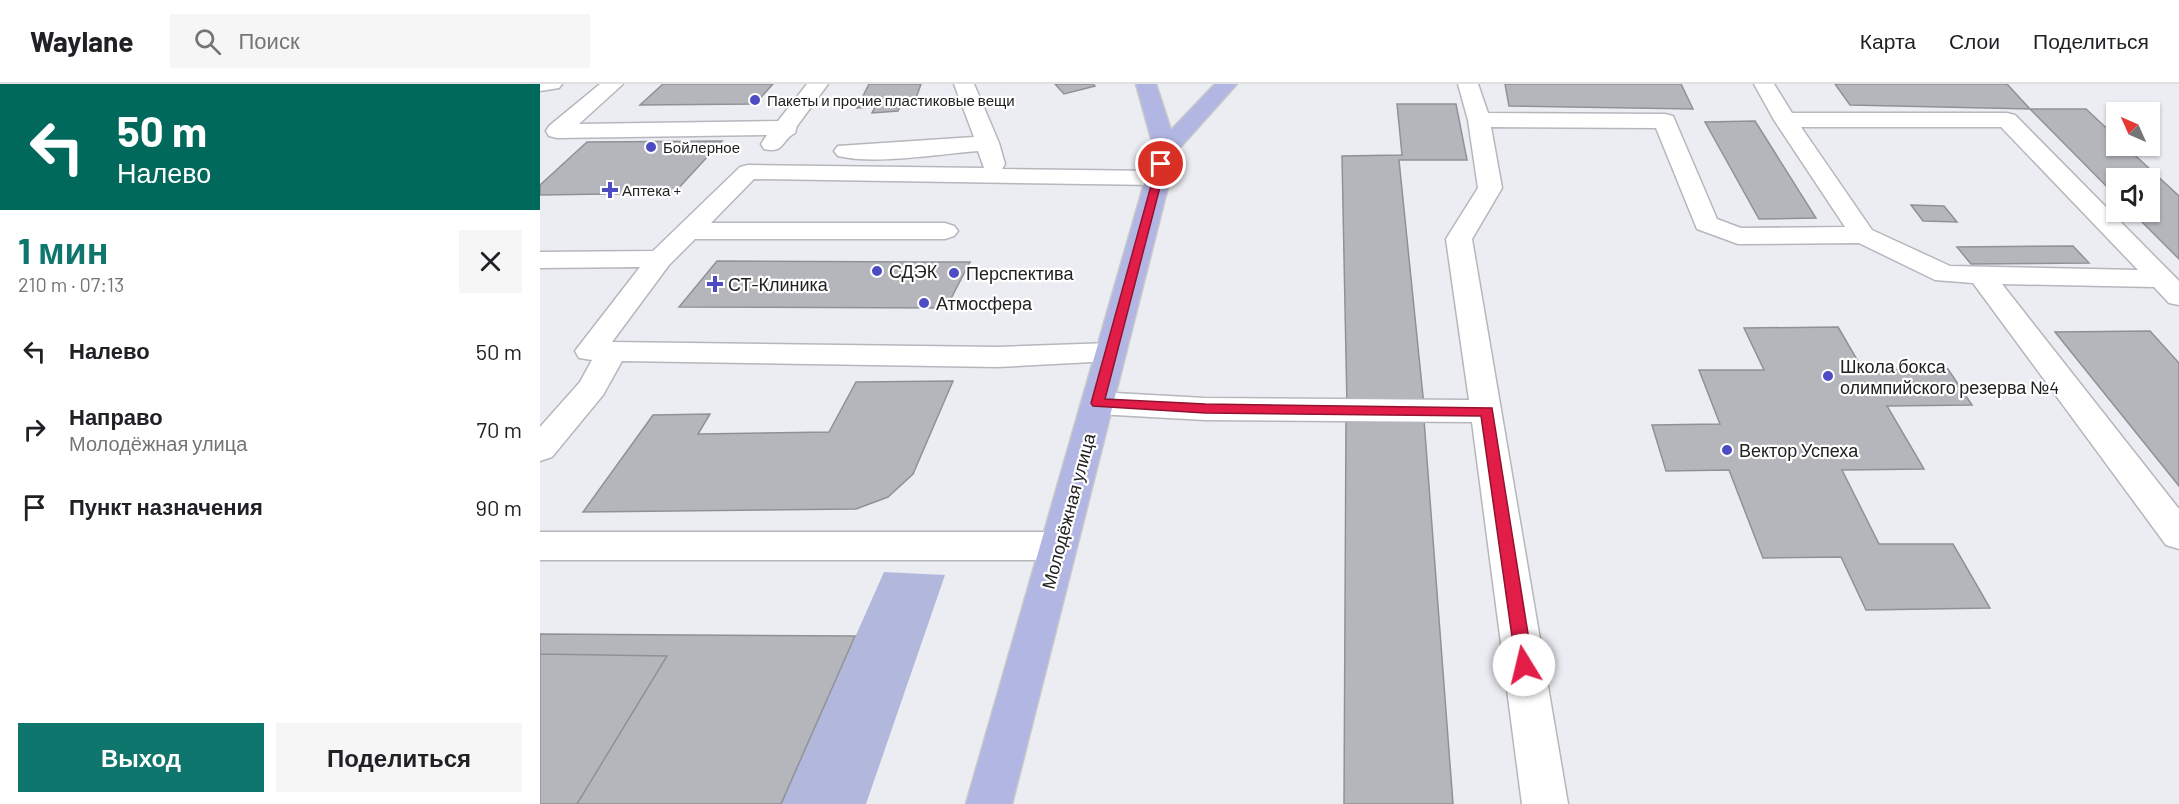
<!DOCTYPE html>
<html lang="ru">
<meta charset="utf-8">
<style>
:root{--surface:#fff;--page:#f6f6f6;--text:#202124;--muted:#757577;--line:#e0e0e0;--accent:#0f766e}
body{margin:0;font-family:Barlow,sans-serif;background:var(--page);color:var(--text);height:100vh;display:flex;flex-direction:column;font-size:22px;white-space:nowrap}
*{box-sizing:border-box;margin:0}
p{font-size:20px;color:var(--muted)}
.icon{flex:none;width:33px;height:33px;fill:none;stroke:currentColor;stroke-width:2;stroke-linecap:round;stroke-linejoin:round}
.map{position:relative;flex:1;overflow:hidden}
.details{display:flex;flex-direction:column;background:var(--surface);width:540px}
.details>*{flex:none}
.hud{background:#00695c;color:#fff;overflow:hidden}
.needle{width:39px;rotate:315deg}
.tools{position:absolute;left:1566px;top:18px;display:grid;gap:12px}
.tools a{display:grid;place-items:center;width:54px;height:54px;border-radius:0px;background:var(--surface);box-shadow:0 2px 4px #0004;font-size:30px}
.pin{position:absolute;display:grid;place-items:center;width:51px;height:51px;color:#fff;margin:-26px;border:3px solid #fff;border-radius:50%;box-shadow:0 2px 6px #0007}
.me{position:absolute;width:66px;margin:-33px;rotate:351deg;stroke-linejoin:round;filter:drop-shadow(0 0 4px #0008)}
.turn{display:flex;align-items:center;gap:21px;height:126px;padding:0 18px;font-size:27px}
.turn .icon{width:78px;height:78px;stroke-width:2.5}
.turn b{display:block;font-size:42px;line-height:51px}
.round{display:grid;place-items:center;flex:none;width:63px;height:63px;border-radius:0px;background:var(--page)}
.overview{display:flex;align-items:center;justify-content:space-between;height:102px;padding:0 18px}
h1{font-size:36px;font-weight:700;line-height:45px;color:var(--accent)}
.action{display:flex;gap:12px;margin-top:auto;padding:12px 18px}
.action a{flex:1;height:69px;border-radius:0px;background:var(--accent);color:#fff;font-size:24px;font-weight:700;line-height:69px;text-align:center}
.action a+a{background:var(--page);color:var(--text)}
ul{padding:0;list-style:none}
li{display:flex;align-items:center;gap:18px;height:78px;padding:0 18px}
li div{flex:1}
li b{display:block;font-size:22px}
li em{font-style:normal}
header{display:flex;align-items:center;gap:36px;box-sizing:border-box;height:84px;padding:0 30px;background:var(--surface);border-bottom:2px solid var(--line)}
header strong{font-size:28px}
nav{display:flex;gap:33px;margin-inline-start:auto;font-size:21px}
.search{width:420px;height:54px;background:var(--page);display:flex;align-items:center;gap:15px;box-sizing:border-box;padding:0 21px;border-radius:0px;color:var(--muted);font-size:22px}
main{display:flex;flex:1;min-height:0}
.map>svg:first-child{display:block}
</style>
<header>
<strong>Waylane</strong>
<div class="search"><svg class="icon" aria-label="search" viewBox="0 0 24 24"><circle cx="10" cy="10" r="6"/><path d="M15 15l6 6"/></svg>Поиск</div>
<nav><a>Карта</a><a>Слои</a><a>Поделиться</a></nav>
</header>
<main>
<section class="details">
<div class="hud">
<div class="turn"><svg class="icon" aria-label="left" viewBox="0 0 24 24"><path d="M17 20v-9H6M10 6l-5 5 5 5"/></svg><div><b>50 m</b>Налево</div></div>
</div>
<div class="overview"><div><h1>1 мин</h1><p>210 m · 07:13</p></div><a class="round"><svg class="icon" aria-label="close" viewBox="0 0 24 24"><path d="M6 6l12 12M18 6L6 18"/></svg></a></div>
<ul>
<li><svg class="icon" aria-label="left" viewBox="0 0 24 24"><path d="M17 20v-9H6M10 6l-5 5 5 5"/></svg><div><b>Налево</b></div><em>50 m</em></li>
<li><svg class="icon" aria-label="right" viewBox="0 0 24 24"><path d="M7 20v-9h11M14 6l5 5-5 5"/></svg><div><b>Направо</b><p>Молодёжная улица</p></div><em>70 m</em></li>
<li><svg class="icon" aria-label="arrive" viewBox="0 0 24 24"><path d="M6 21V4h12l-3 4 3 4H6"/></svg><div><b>Пункт назначения</b></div><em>90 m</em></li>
</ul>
<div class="action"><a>Выход</a><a>Поделиться</a></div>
</section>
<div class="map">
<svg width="1639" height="720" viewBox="0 0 1639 720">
<rect width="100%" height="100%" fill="#ecedf3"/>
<path fill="#b2b8dc" d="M 344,488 L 405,491 L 326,720 L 241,720 Z"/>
<path fill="#b5b6bc" stroke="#909196" stroke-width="1.5" d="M 123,0 L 233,0 L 215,20 L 100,21 Z
M 329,0 L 381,0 L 374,20 L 361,21 L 358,27 L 332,29 L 335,23 L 317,24 Z
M 515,0 L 553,0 L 555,2 L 524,10 Z
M 965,0 L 1141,0 L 1153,25 L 969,22 Z
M 1295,0 L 1467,0 L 1490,25 L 1310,21 Z
M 857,20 L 916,20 L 927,76 L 859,76 L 884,322 L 807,323 L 802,72 L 862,71 Z
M 1490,25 L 1546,25 L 1576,53 L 1576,62 L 1585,62 L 1639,112 L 1639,175 L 1592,128 L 1610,128 L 1610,94 L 1576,94 L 1576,112 Z
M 1215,37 L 1276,134 L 1219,135 L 1165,38 Z
M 182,57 L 134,109 L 0,111 L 0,101 L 47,58 Z
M 1371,121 L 1404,122 L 1417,138 L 1383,137 Z
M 1533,162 L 1549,179 L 1431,180 L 1417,163 Z
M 177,177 L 387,178 L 430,178 L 406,224 L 139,223 Z
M 1298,243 L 1323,286 L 1408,285 L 1432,321 L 1347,322 L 1384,385 L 1302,386 L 1339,460 L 1413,460 L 1450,524 L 1326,526 L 1301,473 L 1223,474 L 1189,386 L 1126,387 L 1112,341 L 1180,340 L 1159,286 L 1224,286 L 1204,244 Z
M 1610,247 L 1639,279 L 1639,402 L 1515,248 Z
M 413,297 L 373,390 L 348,413 L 316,425 L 43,428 L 113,331 L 170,330 L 158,350 L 289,348 L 316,298 Z
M 806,336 L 884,336 L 913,720 L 804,720 Z
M 0,550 L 315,552 L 241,720 L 0,720 Z
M 0,570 L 127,572 L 37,720 L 0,720 Z"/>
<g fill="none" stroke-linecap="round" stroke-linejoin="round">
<defs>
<path id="minor" d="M 0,0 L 22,0 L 19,4 L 0,7 Z
M 60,0 L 83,0 L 39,40 L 238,37 L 267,0 L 288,0 L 257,42 L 255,49 C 241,56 245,70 224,65 L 221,60 L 227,51 L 17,54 L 9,52 L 6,47 L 9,42 Z
M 414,0 L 434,0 L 459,59 L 465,80 L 462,85 L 617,87 L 625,89 L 629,94 L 625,99 L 617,101 L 214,95 L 171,139 L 405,139 L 414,142 L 418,147 L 414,152 L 405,155 L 155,155 L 129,181 L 72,258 L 458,263 L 571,259 L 582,261 L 586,268 L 582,275 L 571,277 L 458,283 L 82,277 L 63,311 L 12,373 L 0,377 L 0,343 L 40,298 L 52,276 L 39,274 L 35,267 L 100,183 L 0,184 L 0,168 L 113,167 L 200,83 L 208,81 L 444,84 L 438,67 C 399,70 335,81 298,72 L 294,67 L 298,62 L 434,53 Z
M 918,0 L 938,0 L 948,29 L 1125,30 L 1133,32 L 1177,135 L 1201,144 L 1305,143 L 1234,36 L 1214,0 L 1234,0 L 1252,29 L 1467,29 L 1475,31 L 1639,197 L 1639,221 L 1629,219 L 1614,203 L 1462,200 L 1639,425 L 1639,465 L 1626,461 L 1433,199 L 1395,196 L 1319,159 L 1198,160 L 1157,145 L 1116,44 L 951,43 L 962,104 L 932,155 L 1028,720 L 982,720 L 932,338 L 665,336 L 557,330 L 546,326 L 541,319 L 546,312 L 557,308 L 665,314 L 929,316 L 906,155 L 938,104 L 928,36 ZM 1261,43 L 1461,43 L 1598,186 L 1410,182 L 1332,146 Z
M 0,448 L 519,448 L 532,452 L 537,462 L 532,472 L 519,476 L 0,476 Z"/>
<path id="major" d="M 596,0 L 616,0 L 631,46 L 675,0 L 697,0 L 637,67 L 472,720 L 426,720 L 614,65 Z"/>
</defs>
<use href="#minor" stroke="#b6b7bd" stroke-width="3"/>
<use href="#major" stroke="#cacaca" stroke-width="3"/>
<use href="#minor" fill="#fff" fill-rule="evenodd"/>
<use href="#major" fill="#b2b6e3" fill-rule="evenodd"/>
</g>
<path fill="#e11d48" stroke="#92132f" stroke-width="1.5" d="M 621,77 L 626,80 L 565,315 L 665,320 L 952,324 L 993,581 L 990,586 L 984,589 L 979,586 L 976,581 L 941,332 L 665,329 L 553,322 L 551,319 L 617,80 Z"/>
<g fill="#4d4cc2" stroke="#fff" stroke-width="2">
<circle cx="215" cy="16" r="6"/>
<circle cx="111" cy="63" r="6"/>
<path d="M67 97h6v6h6v6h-6v6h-6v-6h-6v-6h6z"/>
<circle cx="337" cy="187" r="6"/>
<circle cx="414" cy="189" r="6"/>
<path d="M172 191h6v6h6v6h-6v6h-6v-6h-6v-6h6z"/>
<circle cx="384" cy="219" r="6"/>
<circle cx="1288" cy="292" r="6"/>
<circle cx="1187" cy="366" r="6"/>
</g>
<g text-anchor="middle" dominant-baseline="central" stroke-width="4.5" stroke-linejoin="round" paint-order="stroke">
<g font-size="15" fill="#212123" stroke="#fff" text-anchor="start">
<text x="227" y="16">Пакеты и прочие пластиковые вещи</text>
<text x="123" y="63">Бойлерное</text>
<text x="82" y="106">Аптека +</text>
</g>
<g font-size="18" fill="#212123" stroke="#fff" text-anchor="start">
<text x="349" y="187">СДЭК</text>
<text x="426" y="189">Перспектива</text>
<text x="188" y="200">СТ-Клиника</text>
<text x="396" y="219">Атмосфера</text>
<text x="1300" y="282">Школа бокса<tspan x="1300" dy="21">олимпийского резерва №4</tspan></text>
<text x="1199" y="366">Вектор Успеха</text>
</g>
<g font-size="18" fill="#212123" stroke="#fff">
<text transform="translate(528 427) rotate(-75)">Молодёжная улица</text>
</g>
</g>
</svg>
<div class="tools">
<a><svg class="needle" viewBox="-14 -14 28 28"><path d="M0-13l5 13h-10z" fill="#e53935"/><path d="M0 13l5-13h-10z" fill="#757577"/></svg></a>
<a><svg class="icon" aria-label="sound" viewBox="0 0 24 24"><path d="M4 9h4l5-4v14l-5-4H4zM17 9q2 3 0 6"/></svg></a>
</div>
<div class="pin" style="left:621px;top:80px;background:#d93025"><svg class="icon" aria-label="arrive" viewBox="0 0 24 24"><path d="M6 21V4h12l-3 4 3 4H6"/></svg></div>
<svg class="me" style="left:984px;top:581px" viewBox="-20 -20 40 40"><circle r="19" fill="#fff"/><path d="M0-13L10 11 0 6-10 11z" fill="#e11d48"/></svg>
</div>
</main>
